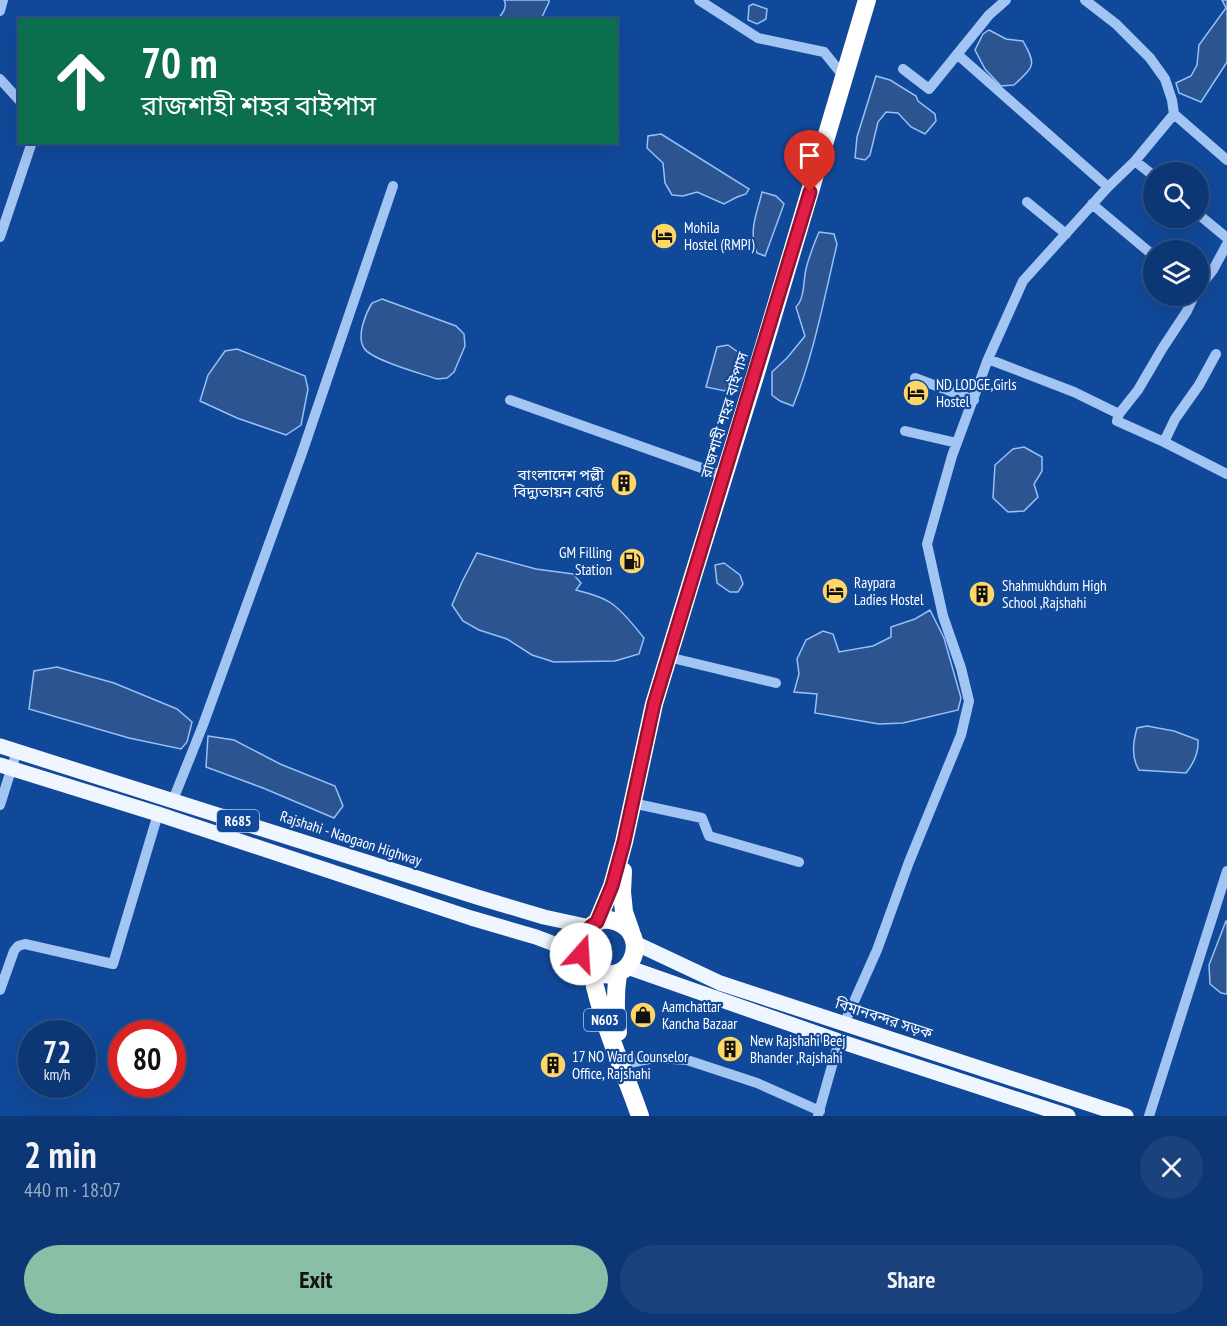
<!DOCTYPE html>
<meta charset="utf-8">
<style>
:root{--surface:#0d3774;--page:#1b427c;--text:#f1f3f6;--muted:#9aacc5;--line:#2d5186;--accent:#8abfa5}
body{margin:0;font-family:"PT Sans Narrow","Noto Sans Bengali",sans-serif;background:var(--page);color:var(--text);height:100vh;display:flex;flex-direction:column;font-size:22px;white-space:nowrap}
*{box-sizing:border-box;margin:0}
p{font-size:20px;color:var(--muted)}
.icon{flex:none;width:33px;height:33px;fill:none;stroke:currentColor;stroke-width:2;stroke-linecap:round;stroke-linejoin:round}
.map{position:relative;height:1116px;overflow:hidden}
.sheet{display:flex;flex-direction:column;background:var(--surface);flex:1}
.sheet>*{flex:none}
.guide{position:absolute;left:18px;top:18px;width:600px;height:126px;border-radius:0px;box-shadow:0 6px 24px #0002,0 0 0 2px var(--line);background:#0b6e4f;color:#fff;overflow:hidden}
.controls{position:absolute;left:1143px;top:162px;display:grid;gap:12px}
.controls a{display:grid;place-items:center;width:66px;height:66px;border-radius:50%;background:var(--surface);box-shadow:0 6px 24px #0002,0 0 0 2px var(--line);font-size:30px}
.speed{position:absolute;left:18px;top:1020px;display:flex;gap:12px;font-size:30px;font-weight:700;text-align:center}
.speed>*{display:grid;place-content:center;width:78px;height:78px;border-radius:50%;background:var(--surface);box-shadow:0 6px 24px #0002,0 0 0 2px var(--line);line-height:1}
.speed small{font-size:15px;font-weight:400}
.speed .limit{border:9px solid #d22;background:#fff;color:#111}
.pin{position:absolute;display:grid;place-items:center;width:51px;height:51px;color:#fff;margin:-62px -26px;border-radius:50% 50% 50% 0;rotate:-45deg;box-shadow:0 0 6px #0007}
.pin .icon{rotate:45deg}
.me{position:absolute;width:66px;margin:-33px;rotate:19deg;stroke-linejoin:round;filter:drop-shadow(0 0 4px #0008)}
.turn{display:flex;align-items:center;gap:21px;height:126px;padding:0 24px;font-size:27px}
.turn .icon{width:78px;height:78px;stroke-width:2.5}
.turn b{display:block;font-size:42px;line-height:51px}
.round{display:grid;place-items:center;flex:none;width:63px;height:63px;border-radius:32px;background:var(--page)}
.overview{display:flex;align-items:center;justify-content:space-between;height:102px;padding:0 24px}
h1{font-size:36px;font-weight:700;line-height:45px}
.primary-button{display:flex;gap:12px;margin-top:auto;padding:12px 24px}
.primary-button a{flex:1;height:69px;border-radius:36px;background:var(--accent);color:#111;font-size:24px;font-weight:700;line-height:69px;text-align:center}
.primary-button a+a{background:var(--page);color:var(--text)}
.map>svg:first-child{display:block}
</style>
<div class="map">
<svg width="1227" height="1116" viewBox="0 0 1227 1116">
<rect width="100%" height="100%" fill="#11499a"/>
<path fill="#2b5491" stroke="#95c0f8" stroke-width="1.5" d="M 504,0 L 549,0 L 549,2 L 541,19 L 498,19 C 502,14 508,7 504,0 Z
M 1222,0 L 1227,0 L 1227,62 L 1201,102 L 1179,93 L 1176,83 L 1191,76 L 1197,65 L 1199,45 L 1226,8 Z
M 753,4 L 767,9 L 766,19 L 757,24 L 748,20 L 749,6 Z
M 989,30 L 1006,39 L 1023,41 C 1037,66 1034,66 1014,85 L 1001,86 L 985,69 L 975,50 L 983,34 Z
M 876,76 L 890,80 L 916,96 L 918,101 L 935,114 L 936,121 L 925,134 L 911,127 L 898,113 L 886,112 L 878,122 L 870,155 L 865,160 L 855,158 L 857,137 Z
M 661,134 L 749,189 L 746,194 L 737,197 L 724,204 L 697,192 L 683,196 L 672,195 L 665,183 L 663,163 L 647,148 L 648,136 Z
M 762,192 L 776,196 L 784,204 L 765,256 L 757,253 C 748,230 757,214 762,192 Z
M 819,232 L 834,234 L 837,244 C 824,299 814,354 793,406 L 780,401 L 772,395 L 772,372 L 787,358 L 805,336 L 796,307 C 805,298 803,282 806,269 C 809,256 814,244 819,232 Z
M 382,299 L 456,326 L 464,334 L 465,346 L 454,372 L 447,378 L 437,379 C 423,374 371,360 364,348 C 356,336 366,313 372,303 Z
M 728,345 L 738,352 L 734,376 L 725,391 L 706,387 L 717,347 Z
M 237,349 L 305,376 L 308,389 L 301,425 L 286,435 L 237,418 L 200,401 L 208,375 L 225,351 Z
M 1024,447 L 1042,457 L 1042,471 L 1034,484 L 1038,497 L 1024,511 L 1008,512 L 993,498 L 995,465 L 1013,449 Z
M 477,553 L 536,569 L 573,574 L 581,583 L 576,590 C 588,593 601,596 611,603 C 624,612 634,626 644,638 L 639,654 L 615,661 L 554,662 L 532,655 L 507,639 L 479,630 L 463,621 L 452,605 L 462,582 Z
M 724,563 L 740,575 L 743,584 L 738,592 L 730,592 L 717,583 L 715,565 Z
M 930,610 L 944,638 L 961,698 L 958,710 L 903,723 L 879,724 L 815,713 L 817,694 L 794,692 L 799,674 L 797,659 L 806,640 L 823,631 L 833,634 L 839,652 L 873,646 L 891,637 L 891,627 L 915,619 Z
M 57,667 L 114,683 L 177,709 L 192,722 L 187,742 L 181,749 L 129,738 L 29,709 L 34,671 Z
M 1147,726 L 1174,731 L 1198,740 C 1199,753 1194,763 1186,773 L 1139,770 C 1131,757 1133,743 1137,728 Z
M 208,736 L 234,740 L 280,764 L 335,786 L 343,806 L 334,818 L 263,788 L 206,767 Z
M 1226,921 L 1227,921 L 1227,994 L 1221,993 L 1210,984 L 1209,965 Z"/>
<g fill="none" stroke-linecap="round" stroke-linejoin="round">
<path stroke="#a3c5f4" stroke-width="10" d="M 699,0 L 758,38 L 824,52 L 845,78
M 1085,0 L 1116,24 L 1150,58 L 1165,79 L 1172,100 L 1174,114 L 1227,160
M 0,11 L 3,0
M 957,54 L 1108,187
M 903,69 L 929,89 L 989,15 L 1006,0
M 0,79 L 20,101
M 1135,161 L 1154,176
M 1027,202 L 1066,234
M 1092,204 L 1154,256
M 1198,214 L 1227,238
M 0,237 L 32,142
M 1198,289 L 1213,270 L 1227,244
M 988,359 L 1074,392 L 1119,414 L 1138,390 L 1162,349 L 1187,311 L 1194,296
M 915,378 L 974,400
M 510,400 L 724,476
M 1119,414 L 1117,421 L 1164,442 L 1227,474
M 905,431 L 957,443
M 1164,442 L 1175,419 L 1199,385 L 1216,354
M 668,657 L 776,683
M 173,800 L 203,725 L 302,453 L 393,186
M 632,803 L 702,818 L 709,836 L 799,862
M 0,805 L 17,751
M 0,990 L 14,951 L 18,946 L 25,944 L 113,964 L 158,814
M 844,1024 L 877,950 L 909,862 L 961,735 L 969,701 L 961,668 L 943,616 L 927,544 L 952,456 L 988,359 L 1023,281 L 1108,187 L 1135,161 L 1174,114
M 624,1064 L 655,1058 L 687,1060 L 757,1083 L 820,1111
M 818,1115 L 839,1041
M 1149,1116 L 1227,871"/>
<path stroke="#f0f6ff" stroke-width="15" d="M 0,746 L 477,897 L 544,917 L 590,927
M 0,765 L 158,814 L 471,918 L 536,937 L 581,954
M 635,943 L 720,983 L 1126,1116
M 627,967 L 839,1041 L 1068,1116"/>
<path stroke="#fff" stroke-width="18" d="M 623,871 L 622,892 L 624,912 L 631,932
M 597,922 L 612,886 L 624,842 L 654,704 L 692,579 L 755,376 L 867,0
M 592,970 C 629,989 649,942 623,925 C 616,920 605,918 597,922 C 586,928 580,941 581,953 C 582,961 590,965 592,972 C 594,978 594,985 596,990 C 599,1004 604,1017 608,1030 C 618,1059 630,1087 640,1116
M 618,974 C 615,994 615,1011 618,1032"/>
</g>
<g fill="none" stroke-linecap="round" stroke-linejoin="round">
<defs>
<path id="route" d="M 581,954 L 582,939 L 590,927 L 597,922 L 612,886 L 624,842 L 654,704 L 810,192"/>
</defs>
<use href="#route" stroke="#92132f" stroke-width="15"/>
<use href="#route" stroke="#e11d48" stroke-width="10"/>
</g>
<defs>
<symbol id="hotel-disc" viewBox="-11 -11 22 22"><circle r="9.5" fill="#ffd766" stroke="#11499a"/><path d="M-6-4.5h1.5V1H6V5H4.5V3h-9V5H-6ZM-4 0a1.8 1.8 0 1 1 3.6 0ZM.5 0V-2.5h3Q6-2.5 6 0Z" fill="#111"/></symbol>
<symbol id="building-disc" viewBox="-11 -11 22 22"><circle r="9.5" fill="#ffd766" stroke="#11499a"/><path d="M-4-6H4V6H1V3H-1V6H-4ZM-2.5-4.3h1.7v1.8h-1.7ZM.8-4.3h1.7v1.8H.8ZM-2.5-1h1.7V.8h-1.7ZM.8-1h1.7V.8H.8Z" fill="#111"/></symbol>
<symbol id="fuel-disc" viewBox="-11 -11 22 22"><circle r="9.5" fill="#ffd766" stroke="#11499a"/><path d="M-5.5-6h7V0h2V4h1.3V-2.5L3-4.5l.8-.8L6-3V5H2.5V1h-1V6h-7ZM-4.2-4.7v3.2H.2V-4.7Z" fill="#111"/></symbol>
<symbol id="shop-disc" viewBox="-11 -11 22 22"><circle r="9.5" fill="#ffd766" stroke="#11499a"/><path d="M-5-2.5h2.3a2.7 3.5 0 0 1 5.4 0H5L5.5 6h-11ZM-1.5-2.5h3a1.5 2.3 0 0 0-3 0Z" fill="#111"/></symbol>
</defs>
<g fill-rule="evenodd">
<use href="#hotel-disc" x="649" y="221" width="30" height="30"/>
<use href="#hotel-disc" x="901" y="378" width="30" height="30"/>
<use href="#building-disc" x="609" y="468" width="30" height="30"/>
<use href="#fuel-disc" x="617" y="546" width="30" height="30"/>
<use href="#hotel-disc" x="820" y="576" width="30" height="30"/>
<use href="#building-disc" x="967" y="579" width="30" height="30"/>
<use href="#shop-disc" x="628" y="1000" width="30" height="30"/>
<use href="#building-disc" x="715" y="1034" width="30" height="30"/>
<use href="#building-disc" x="538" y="1050" width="30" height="30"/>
</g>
<g text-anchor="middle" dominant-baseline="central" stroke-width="4.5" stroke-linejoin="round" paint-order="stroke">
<g fill="#11499a" stroke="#b8c8e1" stroke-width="1.5">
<rect x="217" y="810" width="42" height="22" rx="4.5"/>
<rect x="584" y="1009" width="42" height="22" rx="4.5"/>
</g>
<g font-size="14" font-weight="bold" fill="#fff">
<text x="238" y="821">R685</text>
<text x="605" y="1020">N603</text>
</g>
<g font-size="15" fill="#fff" stroke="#11499a" text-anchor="start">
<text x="684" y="227">Mohila<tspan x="684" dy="17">Hostel (RMPI)</tspan></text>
<text x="936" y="384">ND LODGE,Girls<tspan x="936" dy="17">Hostel</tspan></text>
<text x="604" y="474" text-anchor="end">বাংলাদেশ পল্লী<tspan x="604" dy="17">বিদ্যুতায়ন বোর্ড</tspan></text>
<text x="612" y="552" text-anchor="end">GM Filling<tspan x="612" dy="17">Station</tspan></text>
<text x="854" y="582">Raypara<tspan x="854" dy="17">Ladies Hostel</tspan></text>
<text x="1002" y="585">Shahmukhdum High<tspan x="1002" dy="17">School ,Rajshahi</tspan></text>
<text x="662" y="1006">Aamchattar<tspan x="662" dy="17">Kancha Bazaar</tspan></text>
<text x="750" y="1040">New Rajshahi Beej<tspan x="750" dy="17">Bhander ,Rajshahi</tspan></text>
<text x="572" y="1056">17 NO Ward Counselor<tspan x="572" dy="17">Office, Rajshahi</tspan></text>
</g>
<g font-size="15" fill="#fff" stroke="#11499a">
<text transform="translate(724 415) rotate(-73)">রাজশাহী শহর বাইপাস</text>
<text transform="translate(351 838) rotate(18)">Rajshahi - Naogaon Highway</text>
<text transform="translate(884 1018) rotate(18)">বিমানবন্দর সড়ক</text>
</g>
</g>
</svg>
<div class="controls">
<a><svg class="icon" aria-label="search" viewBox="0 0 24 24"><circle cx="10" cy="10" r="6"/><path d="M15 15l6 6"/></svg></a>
<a><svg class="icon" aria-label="layers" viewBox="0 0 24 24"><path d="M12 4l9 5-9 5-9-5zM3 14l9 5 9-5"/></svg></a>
</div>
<div class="speed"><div>72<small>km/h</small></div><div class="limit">80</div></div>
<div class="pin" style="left:810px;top:192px;background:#d93025"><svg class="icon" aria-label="arrive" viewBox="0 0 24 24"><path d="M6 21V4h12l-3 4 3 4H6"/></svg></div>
<svg class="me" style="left:581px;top:954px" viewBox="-20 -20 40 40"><circle r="19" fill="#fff"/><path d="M0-13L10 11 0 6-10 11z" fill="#e11d48"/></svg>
<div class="guide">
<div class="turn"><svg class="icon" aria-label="ahead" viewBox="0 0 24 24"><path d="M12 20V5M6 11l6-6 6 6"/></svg><div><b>70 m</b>রাজশাহী শহর বাইপাস</div></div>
</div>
</div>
<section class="sheet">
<div class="overview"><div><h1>2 min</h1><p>440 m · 18:07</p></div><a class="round"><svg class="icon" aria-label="close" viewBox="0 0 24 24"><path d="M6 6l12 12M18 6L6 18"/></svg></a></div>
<div class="primary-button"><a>Exit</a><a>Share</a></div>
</section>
